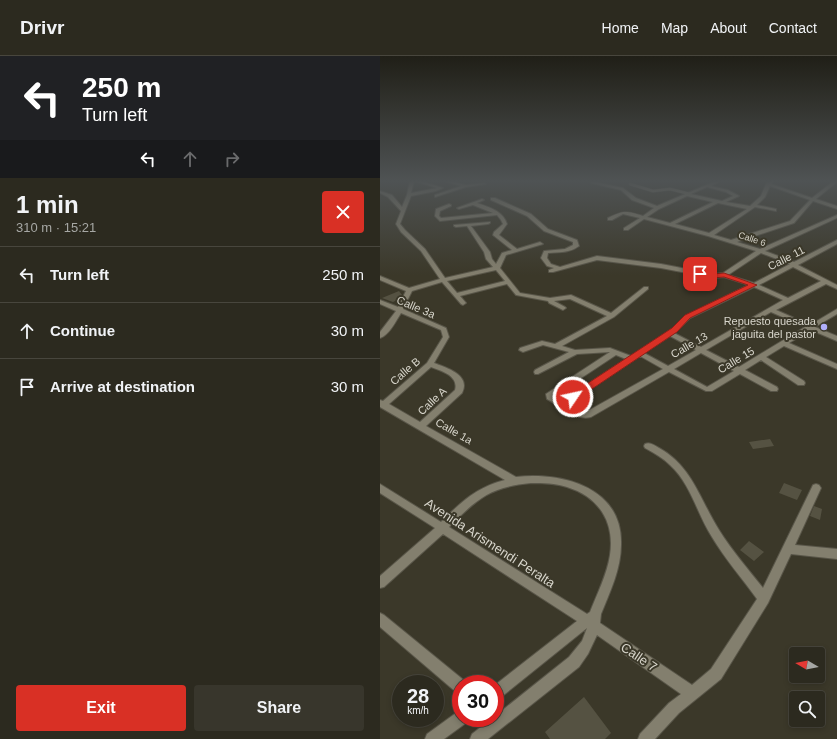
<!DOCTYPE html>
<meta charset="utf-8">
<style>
:root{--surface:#2c2a1f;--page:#38362c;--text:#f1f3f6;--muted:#a6a7a4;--line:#48463d;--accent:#d93025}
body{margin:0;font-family:Arial,sans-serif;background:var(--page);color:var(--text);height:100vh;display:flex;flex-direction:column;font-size:15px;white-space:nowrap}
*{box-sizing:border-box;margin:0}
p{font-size:13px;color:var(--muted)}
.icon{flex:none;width:22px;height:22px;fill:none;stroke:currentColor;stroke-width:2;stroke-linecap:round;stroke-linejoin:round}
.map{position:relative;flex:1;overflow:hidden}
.side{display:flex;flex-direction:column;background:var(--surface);width:380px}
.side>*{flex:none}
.guide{background:#202124;color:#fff;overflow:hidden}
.needle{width:26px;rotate:280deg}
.tools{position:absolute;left:409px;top:591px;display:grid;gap:8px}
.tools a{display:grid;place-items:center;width:36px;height:36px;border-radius:4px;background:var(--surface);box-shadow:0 2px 6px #0003,0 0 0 1px var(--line);font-size:20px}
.speed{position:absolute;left:12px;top:619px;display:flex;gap:8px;font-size:20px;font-weight:700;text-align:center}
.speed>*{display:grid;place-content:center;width:52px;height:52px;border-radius:50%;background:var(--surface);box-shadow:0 2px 6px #0003,0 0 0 1px var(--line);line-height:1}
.speed small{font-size:10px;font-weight:400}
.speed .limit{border:6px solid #d22;background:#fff;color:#111}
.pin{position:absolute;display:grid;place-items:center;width:34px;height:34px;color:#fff;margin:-17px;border-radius:8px;box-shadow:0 2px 6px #0006}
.me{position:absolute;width:44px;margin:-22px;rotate:56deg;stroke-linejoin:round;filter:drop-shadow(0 0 3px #0008)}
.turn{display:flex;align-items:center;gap:14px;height:84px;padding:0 16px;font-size:18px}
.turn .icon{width:52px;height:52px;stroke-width:2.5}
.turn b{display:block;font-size:28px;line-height:34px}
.lanes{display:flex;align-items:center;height:38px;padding:0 16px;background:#0003;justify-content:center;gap:20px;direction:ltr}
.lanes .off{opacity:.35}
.round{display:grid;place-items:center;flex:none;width:42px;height:42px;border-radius:4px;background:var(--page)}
.head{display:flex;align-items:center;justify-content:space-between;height:68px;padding:0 16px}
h1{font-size:24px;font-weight:600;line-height:30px}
.action{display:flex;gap:8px;margin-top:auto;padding:8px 16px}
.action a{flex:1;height:46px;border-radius:4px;background:var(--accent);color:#fff;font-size:16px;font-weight:600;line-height:46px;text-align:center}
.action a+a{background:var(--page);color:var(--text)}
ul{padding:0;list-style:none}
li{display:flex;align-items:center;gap:12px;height:56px;padding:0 16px;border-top:1px solid var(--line)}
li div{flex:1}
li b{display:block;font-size:15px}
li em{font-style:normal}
header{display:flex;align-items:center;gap:24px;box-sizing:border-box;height:56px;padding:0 20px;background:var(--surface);border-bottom:1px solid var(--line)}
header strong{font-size:19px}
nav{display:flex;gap:22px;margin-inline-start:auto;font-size:14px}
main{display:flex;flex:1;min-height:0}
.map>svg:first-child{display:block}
</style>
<header>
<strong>Drivr</strong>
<nav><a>Home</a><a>Map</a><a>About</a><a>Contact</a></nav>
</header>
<main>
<section class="side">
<div class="guide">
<div class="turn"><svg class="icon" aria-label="left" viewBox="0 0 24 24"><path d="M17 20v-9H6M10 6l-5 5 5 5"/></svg><div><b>250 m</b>Turn left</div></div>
<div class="lanes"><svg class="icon" aria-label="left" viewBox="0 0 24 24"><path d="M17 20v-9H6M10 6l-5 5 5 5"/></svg><svg class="icon off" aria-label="ahead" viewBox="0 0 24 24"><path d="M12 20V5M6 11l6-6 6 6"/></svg><svg class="icon off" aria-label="right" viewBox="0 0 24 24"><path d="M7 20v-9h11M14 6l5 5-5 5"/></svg></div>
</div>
<div class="head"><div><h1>1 min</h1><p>310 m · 15:21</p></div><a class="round" style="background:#d93025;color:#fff"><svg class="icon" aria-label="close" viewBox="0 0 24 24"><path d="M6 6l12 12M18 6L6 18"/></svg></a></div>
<ul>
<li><svg class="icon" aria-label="left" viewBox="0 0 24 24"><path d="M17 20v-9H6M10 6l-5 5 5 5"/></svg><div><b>Turn left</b></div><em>250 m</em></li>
<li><svg class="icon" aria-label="ahead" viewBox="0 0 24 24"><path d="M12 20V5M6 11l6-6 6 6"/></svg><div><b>Continue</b></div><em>30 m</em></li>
<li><svg class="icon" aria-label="arrive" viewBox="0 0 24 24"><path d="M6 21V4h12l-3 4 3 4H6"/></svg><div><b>Arrive at destination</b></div><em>30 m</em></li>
</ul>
<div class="action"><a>Exit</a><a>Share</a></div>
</section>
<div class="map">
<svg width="457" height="683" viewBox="0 0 457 683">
<rect width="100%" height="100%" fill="#3b3829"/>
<path fill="#555242" d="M 19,235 L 22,239 L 21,242 L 13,246 L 2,242 Z
M 390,383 L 394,390 L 373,393 L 369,386 Z
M 404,427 L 422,434 L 417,444 L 399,437 Z
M 434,450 L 442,453 L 440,464 L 430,460 Z
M 369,485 L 384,496 L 374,505 L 360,494 Z
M 204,641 L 231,677 L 225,683 L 170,683 L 165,676 Z"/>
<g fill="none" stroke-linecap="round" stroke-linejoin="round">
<defs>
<path id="service" d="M 250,128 L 273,135 L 290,133 L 310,138"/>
<path id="minor" d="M 30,124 L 38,124 L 63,132 L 56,135 L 31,140 L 20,168 L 25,174 L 45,193 L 65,222 L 113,211 L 106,203 L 104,196 L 87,170 L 76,171 L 74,170 L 74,169 L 110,166 L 110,167 L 108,168 L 91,170 L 110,196 L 112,203 L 116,208 L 122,197 L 132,194 L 113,179 L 114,176 L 123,168 L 121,164 L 117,159 L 60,165 L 55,160 L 56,153 L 69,148 L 71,149 L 71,150 L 60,155 L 59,160 L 61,162 L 113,157 L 93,149 L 79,153 L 77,152 L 102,143 L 104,144 L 97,147 C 109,151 123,155 127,168 L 119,179 L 137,193 L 160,186 L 163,188 L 126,199 L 120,212 L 140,237 L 170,242 L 191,239 L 231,257 L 264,231 L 268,231 L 268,233 L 234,261 L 182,290 L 195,294 L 230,292 L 251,300 L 292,273 L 306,260 L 369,229 L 344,221 L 333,222 L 281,212 L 217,204 L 173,216 L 169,216 L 169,214 L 174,212 L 167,210 L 161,202 L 164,195 L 185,193 L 193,189 L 193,186 L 164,175 L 147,160 L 111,144 L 111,142 L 115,142 L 151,158 L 168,173 L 197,184 L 199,190 C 190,197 179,196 168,197 L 167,202 L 171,208 L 180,211 L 217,200 L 281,208 L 333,218 L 343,217 L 376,195 L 328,180 L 264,163 L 248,174 L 244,174 L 244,172 L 260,162 L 243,158 L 232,164 L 228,164 L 228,162 C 244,154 246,155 263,160 L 274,152 L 252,144 L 241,134 L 211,127 L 211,125 L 243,132 L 256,142 L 277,150 L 338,124 L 342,124 L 331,130 L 348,134 L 359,140 L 346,146 L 370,150 L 381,140 L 386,128 L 391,124 L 395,124 L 391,128 L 432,142 L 455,124 L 457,124 L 457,126 L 436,143 L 457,150 L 457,153 L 433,145 L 414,167 L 357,186 L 380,193 L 457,159 L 457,162 L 385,195 L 414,206 L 457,184 L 457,188 L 418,209 L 457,229 L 457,233 L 446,228 L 396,254 L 430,269 L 457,253 L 457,258 L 435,271 L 457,280 L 457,285 L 431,274 L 409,287 L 457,308 L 457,313 L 404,290 L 386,301 L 424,325 L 425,327 L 424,329 L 418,329 L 381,304 L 365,314 L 397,331 L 398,333 L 397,335 L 391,335 L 360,318 L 332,335 L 326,335 L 289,316 L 211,361 C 195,365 180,350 167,343 L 166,338 L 230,296 L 197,298 L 158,318 L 155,318 L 154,316 L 155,314 L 189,296 L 163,289 L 143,296 L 139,294 L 140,292 L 162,285 L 175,288 L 227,260 L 190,243 L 174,245 L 185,251 L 186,252 L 183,254 L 169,247 L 168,245 L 136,239 L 127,228 L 80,240 L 86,247 L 83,249 L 81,248 L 62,226 L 32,235 L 23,253 L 66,272 L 69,281 L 54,307 C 67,312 91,319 82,337 L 46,370 L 136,421 C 182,416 243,431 241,489 C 241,513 230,536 221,558 L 220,567 L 312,629 L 331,613 L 377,543 C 362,522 345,503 332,481 C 317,458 311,428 290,409 C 283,402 274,397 265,392 L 264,390 L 265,388 C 270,386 274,389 279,392 C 312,410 320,444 339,474 C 352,495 368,513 383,532 L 433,429 L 436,428 L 439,429 L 441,432 L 415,489 L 457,493 L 457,503 L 411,498 L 388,547 L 341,623 L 299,657 L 275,683 L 258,683 L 260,678 L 289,647 L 301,638 L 217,579 L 208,598 L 199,611 L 108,683 L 90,683 L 92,678 L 112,662 L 115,662 L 115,660 L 189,601 L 202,585 L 207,572 L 120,642 L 115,644 L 115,629 L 197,565 L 63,478 L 4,531 L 0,532 L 0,520 L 55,472 L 0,437 L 0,428 L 61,466 C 81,446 97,431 125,424 L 0,351 L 0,344 L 3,345 L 47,307 L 63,281 L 61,274 L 21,257 C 16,265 9,279 0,282 L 0,276 L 16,255 L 0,248 L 0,244 L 18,251 L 26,235 L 0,224 L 0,220 L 29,232 L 60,223 L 41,195 L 21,176 L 16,168 L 21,155 L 8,141 L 0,137 L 0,135 L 12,139 L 22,151 L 27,139 ZM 34,125 L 57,132 L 31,137 ZM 390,130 L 430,144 L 410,165 L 351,184 L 334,179 L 375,151 L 396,155 L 396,153 L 377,149 L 385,141 ZM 327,131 L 346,136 L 353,140 L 342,145 L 311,138 ZM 307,140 L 333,146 L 290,167 L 267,161 L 279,153 ZM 338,147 L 367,153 L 329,177 L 295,168 ZM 381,197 L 410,208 L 374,227 L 348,219 ZM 413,211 L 441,225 L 408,242 L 379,229 ZM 116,214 L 125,225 L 77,237 L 67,225 ZM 374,231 L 403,244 L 321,291 L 294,277 L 310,262 ZM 391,256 L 425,271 L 359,311 L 326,294 ZM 290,280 L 316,294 L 288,310 L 264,297 ZM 321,297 L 354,315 L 327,331 L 294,313 ZM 236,299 L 246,303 L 182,345 L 174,340 ZM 260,300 L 283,313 L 206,356 L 202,356 L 188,348 ZM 51,311 C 62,315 79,320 75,334 L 40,366 L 9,348 ZM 151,427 C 163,427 175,427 187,431 C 219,441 235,466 230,499 C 227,519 217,538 210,556 L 207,558 L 69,471 C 98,442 110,431 151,427 Z
M 61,124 L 66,124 L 86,129 L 104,127 L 106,128 L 86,131 L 55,141 L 55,139 L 81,130 Z
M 0,557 L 4,559 L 86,626 L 86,628 L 81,628 L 81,638 L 76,636 L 0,571 Z
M 81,655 L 81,662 L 88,662 L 86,667 L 64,683 L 45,683 L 47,678 L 76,657 Z"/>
</defs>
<use href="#service" stroke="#595649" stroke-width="3.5"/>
<use href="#minor" stroke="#595649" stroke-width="2"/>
<use href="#service" stroke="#837f6e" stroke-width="2.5"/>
<use href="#minor" fill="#837f6e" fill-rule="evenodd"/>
</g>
<linearGradient id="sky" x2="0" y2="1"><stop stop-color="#201f17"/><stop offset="0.57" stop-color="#4f5354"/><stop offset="1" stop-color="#4f5354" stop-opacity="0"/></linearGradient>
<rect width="457" height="219" fill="url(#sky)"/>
<path fill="#d93025" stroke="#8d1f18" d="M 318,216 L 333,218 L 344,217 L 377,229 L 310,262 L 297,276 L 197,343 L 190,343 L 189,341 L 190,339 L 292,272 L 305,259 L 368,229 L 344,221 L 333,222 L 318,219 Z"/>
<circle fill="#b0aefa" stroke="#3b3829" stroke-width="1.5" cx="444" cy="271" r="4"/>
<g text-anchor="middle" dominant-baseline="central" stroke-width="4" stroke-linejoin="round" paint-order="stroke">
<g font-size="9" fill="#d8d6cc" stroke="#3b3829">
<text transform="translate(372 183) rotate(18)">Calle 6</text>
</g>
<g font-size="11" fill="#d8d6cc" stroke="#3b3829">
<text transform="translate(406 202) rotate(-27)">Calle 11</text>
<text transform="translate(36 251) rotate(23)">Calle 3a</text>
<text transform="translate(309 289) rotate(-30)">Calle 13</text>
<text transform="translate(356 304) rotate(-31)">Calle 15</text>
<text transform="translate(25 315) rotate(-41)">Calle B</text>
<text transform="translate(52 345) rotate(-43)">Calle A</text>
<text transform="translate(74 375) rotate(30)">Calle 1a</text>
</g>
<g font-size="11" fill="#d8d6cc" stroke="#3b3829" text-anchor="end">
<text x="436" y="265">Repuesto quesada<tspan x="436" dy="13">jaguita del pastor</tspan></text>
</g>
<g font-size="13" fill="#d8d6cc" stroke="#3b3829">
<text transform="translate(110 487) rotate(33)">Avenida Arismendi Peralta</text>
<text transform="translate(259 601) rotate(34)">Calle 7</text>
</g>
</g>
</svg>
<div class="tools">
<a><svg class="needle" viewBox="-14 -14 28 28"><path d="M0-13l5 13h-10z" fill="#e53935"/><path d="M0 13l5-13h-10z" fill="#a6a7a4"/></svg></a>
<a><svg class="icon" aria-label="search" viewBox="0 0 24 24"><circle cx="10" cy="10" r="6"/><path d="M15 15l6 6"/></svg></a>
</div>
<div class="speed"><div>28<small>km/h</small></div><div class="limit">30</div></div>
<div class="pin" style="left:320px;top:218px;background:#d93025"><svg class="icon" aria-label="arrive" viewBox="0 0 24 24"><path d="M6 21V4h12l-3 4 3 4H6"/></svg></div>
<svg class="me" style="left:193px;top:341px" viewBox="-20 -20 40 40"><circle r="17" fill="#d93025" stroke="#fff" stroke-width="3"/><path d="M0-11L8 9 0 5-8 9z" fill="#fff"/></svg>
</div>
</main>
